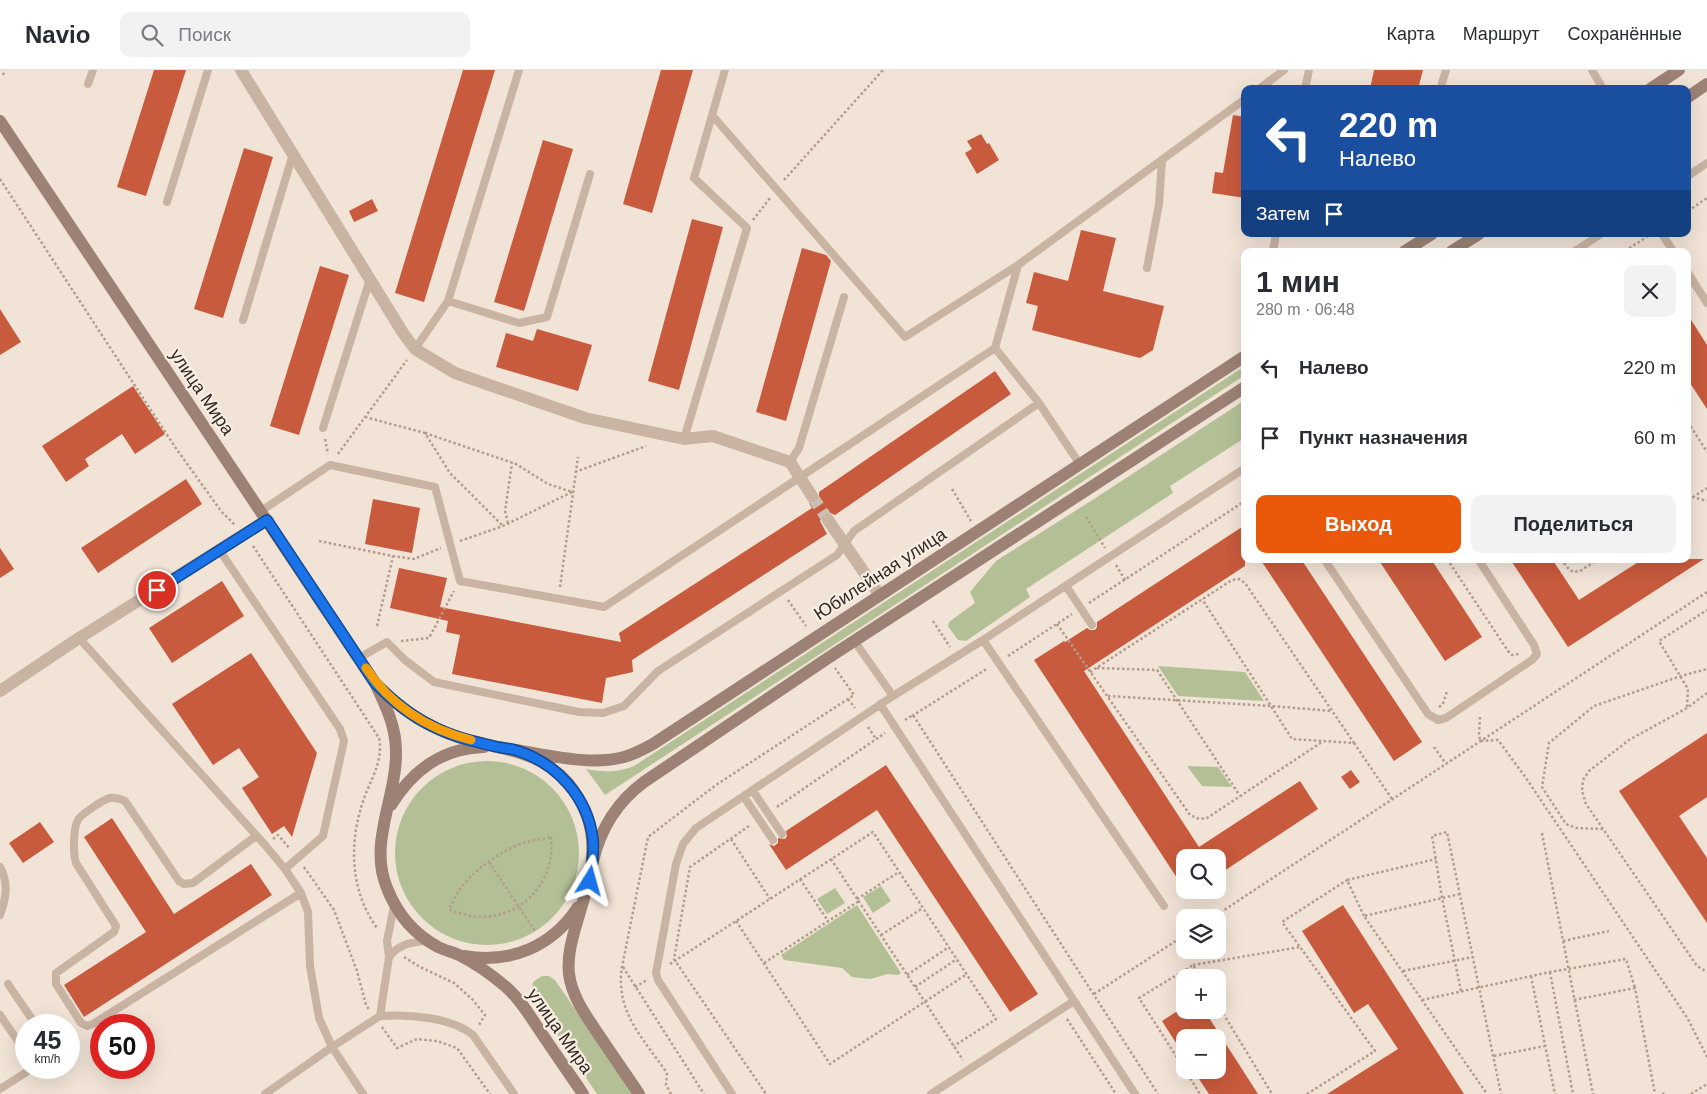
<!DOCTYPE html>
<html lang="ru">
<meta charset="utf-8">
<style>
:root{--surface:#fff;--page:#f2f2f3;--text:#2b2b33;--muted:#7c7c81;--line:#e1e1e2;--accent:#ea580c}
body{margin:0;font-family:Arial,sans-serif;background:var(--page);color:var(--text);height:100vh;display:flex;flex-direction:column;font-size:19px;white-space:nowrap}
*{box-sizing:border-box;margin:0}
p{font-size:16px;color:var(--muted)}
.icon{flex:none;width:28px;height:28px;fill:none;stroke:currentColor;stroke-width:2;stroke-linecap:round;stroke-linejoin:round}
.map{position:relative;flex:1;overflow:hidden}
.panel{position:absolute;left:1241px;top:178px;width:450px;height:315px;display:flex;flex-direction:column;background:var(--surface);border-radius:10px;box-shadow:0 5px 20px #0002}
.panel>*{flex:none}
.guide{position:absolute;left:1241px;top:15px;width:450px;height:152px;border-radius:10px;box-shadow:0 5px 20px #0002;background:#1a4fa0;color:#fff;overflow:hidden}
.fabs{position:absolute;left:1176px;top:779px;display:grid;gap:10px}
.fabs a{display:grid;place-items:center;width:50px;height:50px;border-radius:10px;background:var(--surface);box-shadow:0 5px 20px #0002;font-size:25px}
.speed{position:absolute;left:15px;top:944px;display:flex;gap:10px;font-size:25px;font-weight:700;text-align:center}
.speed>*{display:grid;place-content:center;width:65px;height:65px;border-radius:50%;background:var(--surface);box-shadow:0 5px 20px #0002;line-height:1}
.speed small{font-size:12px;font-weight:400}
.speed .limit{border:8px solid #d22;background:#fff;color:#111}
.pin{position:absolute;display:grid;place-items:center;width:42px;height:42px;color:#fff;margin:-21px;border:2px solid #fff;border-radius:50%;box-shadow:0 1px 5px #0007}
.me{position:absolute;width:55px;margin:-28px;rotate:8deg;stroke-linejoin:round;filter:drop-shadow(0 0 4px #0008)}
.turn{display:flex;align-items:center;gap:18px;height:105px;padding:0 15px;font-size:22px}
.turn .icon{width:65px;height:65px;stroke-width:2.5}
.turn b{display:block;font-size:35px;line-height:42px}
.then{display:flex;align-items:center;height:48px;padding:0 15px;background:#0003;gap:10px;font-size:19px}
.round{display:grid;place-items:center;flex:none;width:52px;height:52px;border-radius:10px;background:var(--page)}
.overview{display:flex;align-items:center;justify-content:space-between;height:85px;padding:0 15px}
h1{font-size:30px;font-weight:800;line-height:38px}
.action{display:flex;gap:10px;margin-top:auto;padding:10px 15px}
.action a{flex:1;height:58px;border-radius:10px;background:var(--accent);color:#fff;font-size:20px;font-weight:800;line-height:58px;text-align:center}
.action a+a{background:var(--page);color:var(--text)}
ul{padding:0;list-style:none}
li{display:flex;align-items:center;gap:15px;height:70px;padding:0 15px}
li div{flex:1}
li b{display:block;font-size:19px}
li em{font-style:normal}
header{display:flex;align-items:center;gap:30px;box-sizing:border-box;height:70px;padding:0 25px;background:var(--surface);border-bottom:1px solid var(--line)}
header strong{font-size:24px}
nav{display:flex;gap:28px;margin-inline-start:auto;font-size:18px}
.search{width:350px;height:45px;background:var(--page);display:flex;align-items:center;gap:12px;box-sizing:border-box;padding:0 18px;border-radius:10px;color:var(--muted);font-size:19px}
.map>svg:first-child{display:block}
</style>
<header>
<strong>Navio</strong>
<div class="search"><svg class="icon" aria-label="search" viewBox="0 0 24 24"><circle cx="10" cy="10" r="6"/><path d="M15 15l6 6"/></svg>Поиск</div>
<nav><a>Карта</a><a>Маршрут</a><a>Сохранённые</a></nav>
</header>
<div class="map">
<svg width="1707" height="1024" viewBox="0 0 1707 1024">
<rect width="100%" height="100%" fill="#f1e3d6"/>
<path fill="#b3c096" d="M 1245,296 L 1245,305 L 605,725 L 586,699 C 604,702 617,703 634,696 Z
M 1245,330 L 1245,372 L 1243,369 L 1170,416 L 1173,423 L 1026,519 L 1030,527 L 966,571 L 958,570 L 948,556 L 949,552 L 975,533 L 970,522 L 996,491 L 1094,429 Z
M 1158,596 L 1245,602 L 1264,631 L 1178,626 Z
M395 783a92 92 0 1 1 184 0a92 92 0 1 1-184 0Z
M 1187,696 L 1218,697 L 1232,717 L 1202,716 Z
M 881,816 L 891,831 L 873,843 L 863,827 Z
M 835,818 L 845,833 L 827,844 L 817,829 Z
M 857,835 L 901,903 L 898,905 L 888,904 L 870,909 L 852,907 L 842,898 L 784,890 L 781,885 Z
M 542,906 L 549,906 L 555,910 L 633,1024 L 597,1024 L 533,928 L 531,923 L 533,912 Z"/>
<path fill="#c85a3d" d="M 154,0 L 186,0 L 146,126 L 117,117 Z
M 463,0 L 495,0 L 424,232 L 395,223 Z
M 661,0 L 693,0 L 652,143 L 623,134 Z
M 1374,0 L 1423,0 L 1418,19 L 1370,19 Z
M 1233,45 L 1245,47 L 1245,128 L 1212,123 L 1215,102 L 1223,103 Z
M 981,64 L 987,74 L 989,73 L 999,90 L 977,104 L 965,83 L 972,79 L 967,71 Z
M 543,70 L 573,79 L 524,241 L 494,232 Z
M 244,78 L 273,87 L 223,248 L 194,239 Z
M 372,129 L 378,141 L 354,152 L 349,141 Z
M 692,149 L 723,157 L 679,320 L 648,311 Z
M 1081,160 L 1116,168 L 1103,221 L 1164,236 L 1153,280 L 1140,288 L 1032,260 L 1038,236 L 1026,233 L 1034,202 L 1068,211 Z
M 802,178 L 826,185 L 831,191 L 786,351 L 756,342 Z
M 320,196 L 349,205 L 299,365 L 270,356 Z
M 0,239 L 21,272 L 0,285 Z
M 1688,245 L 1707,275 L 1707,339 L 1688,310 Z
M 537,259 L 592,275 L 578,321 L 496,297 L 506,263 L 533,271 Z
M 995,301 L 1011,324 L 835,445 L 828,442 L 823,444 L 820,451 L 827,464 L 632,590 L 633,602 L 606,608 L 602,633 L 452,604 L 460,565 L 446,562 L 448,551 L 390,538 L 399,498 L 447,508 L 440,537 L 621,572 L 619,563 L 812,438 L 809,433 L 816,433 L 819,430 L 819,422 Z
M 133,316 L 165,364 L 135,384 L 122,364 L 85,389 L 89,396 L 66,412 L 42,376 Z
M 186,409 L 202,434 L 98,503 L 81,478 Z
M 373,429 L 420,438 L 412,483 L 365,474 Z
M 1245,455 L 1245,496 L 1084,601 L 1199,777 L 1300,711 L 1318,739 L 1218,805 L 1218,788 L 1185,788 L 1185,820 L 1034,590 L 1064,571 L 1065,572 L 1087,558 L 1090,560 L 1095,560 L 1097,557 L 1097,552 Z
M 0,478 L 14,499 L 0,508 Z
M 1260,489 L 1301,489 L 1422,672 L 1394,691 Z
M 1378,489 L 1431,489 L 1482,567 L 1445,591 Z
M 1510,489 L 1552,489 L 1579,530 L 1643,489 L 1704,489 L 1568,577 Z
M 222,511 L 244,546 L 172,593 L 149,558 Z
M 251,583 L 317,683 L 292,767 L 284,756 L 272,764 L 242,718 L 259,707 L 239,678 L 213,695 L 172,634 Z
M 1707,663 L 1707,727 L 1679,746 L 1707,788 L 1707,853 L 1619,721 Z
M 886,695 L 1038,924 L 1010,942 L 877,740 L 786,800 L 769,774 L 774,776 L 778,773 L 778,768 L 785,769 L 787,766 L 786,761 Z
M 1351,700 L 1360,712 L 1350,719 L 1341,707 Z
M 112,748 L 174,844 L 251,794 L 272,825 L 84,947 L 64,915 L 146,862 L 84,767 Z
M 40,752 L 54,772 L 23,793 L 9,773 Z
M 1343,835 L 1464,1024 L 1327,1024 L 1398,979 L 1368,934 L 1354,943 L 1302,861 Z
M 1179,940 L 1204,940 L 1258,1024 L 1209,1024 L 1193,1000 L 1218,1000 L 1218,968 L 1185,968 L 1185,987 L 1162,951 Z"/>
<g fill="none" stroke-linecap="round" stroke-linejoin="round">
<path stroke="#cbbeb3" stroke-width="12" stroke-dasharray="12 6" stroke-linecap="butt" d="M 812,426 L 828,450"/>
<path stroke="#b49c8d" stroke-width="2.5" stroke-dasharray="2.5 2.5" stroke-linecap="butt" d="M 3,5 L 5,0
M 0,109 L 175,377 L 221,441 L 235,455
M 784,110 L 883,0
M 1688,141 L 1707,128
M 753,150 L 770,128
M 1625,181 L 1651,164
M 365,347 L 425,363 L 450,403 L 503,456
M 1688,352 L 1707,382
M 425,363 L 516,394 L 548,414 L 572,422
M 325,369 L 328,384
M 338,384 L 407,290
M 575,402 L 646,376
M 952,419 L 971,451
M 1688,425 L 1693,427 L 1707,418
M 1688,430 L 1693,427 L 1707,431
M 1086,447 L 1105,478
M 508,453 L 505,441 L 512,393
M 319,471 L 393,486 L 414,489 L 441,478
M 460,471 L 503,456 L 572,422
M 253,476 L 379,668 C 383,688 374,704 366,723 C 349,767 348,818 377,858
M 1447,489 L 1508,581 L 1512,585 L 1519,584
M 1561,489 L 1568,498 L 1573,502 L 1580,501 L 1599,489
M 1116,495 L 1125,510
M 560,517 L 578,387
M 788,530 L 806,556
M 1089,533 L 1245,431
M 933,551 L 950,577
M 1057,554 L 1190,745 L 1199,749 L 1207,748 L 1322,672
M 377,556 L 393,486
M 401,571 L 429,568 L 454,521
M 1008,586 L 1072,544
M 1097,598 L 1157,600 L 1240,726
M 1090,602 L 1232,510 L 1239,509 L 1245,513 L 1354,673 L 1292,669 L 1271,636 L 1332,641
M 1707,623 L 1687,638 L 1629,670 L 1589,701 L 1583,710 L 1582,721 L 1586,734 L 1697,896 L 1707,902
M 1108,626 L 1271,636 L 1202,529
M 848,629 L 855,638
M 1439,637 L 1443,634 L 1447,621
M 1687,637 L 1688,619 L 1659,571 L 1707,540
M 912,646 L 988,598
M 1480,647 L 1479,664 L 1480,671 L 1498,670 L 1526,708 L 1688,949 L 1707,987
M 905,650 L 913,645 L 1158,1024
M 868,657 L 876,669
M 1354,673 L 1392,729
M 1434,677 L 1446,694
M 777,737 L 885,663
M 749,756 L 690,797 L 674,889 L 766,1024
M 1603,759 L 1576,758 L 1566,754 L 1542,717 L 1549,673 L 1594,636 L 1681,606 L 1707,599
M 1542,763 L 1593,1024
M 551,767 C 557,825 501,864 449,839 C 453,832 457,822 463,815 C 477,798 506,777 527,772 C 535,770 543,769 551,767 Z
M 273,769 L 278,765 L 290,779
M 731,769 L 770,829
M 831,789 L 963,990
M 489,792 L 535,861
M 304,797 L 334,840 L 357,901 L 366,935 L 370,941
M 800,809 L 828,851
M 1460,824 L 1364,846 L 1487,1024
M 857,829 L 899,802
M 1364,846 L 1347,810 L 1436,789
M 1212,848 L 1707,522
M 736,851 L 830,994 L 967,904
M 881,865 L 923,838
M 1563,871 L 1609,861
M 404,887 L 420,897 L 454,913 L 472,929 L 485,945 L 479,955
M 764,893 L 859,831
M 670,894 L 873,762 L 996,949 L 954,976
M 1193,895 L 1300,877
M 623,897 L 704,1024
M 1403,901 L 1473,887
M 1550,902 L 1573,1024
M 907,905 L 949,877
M 1531,906 L 1555,1024
M 635,917 L 647,910
M 915,917 L 957,889
M 1461,921 L 1442,828 L 1432,766 L 1447,762 L 1501,1024
M 1094,924 L 1185,865
M 1422,930 L 1550,902 L 1626,889 L 1635,918
M 1574,930 L 1635,918 L 1655,1024
M 1218,935 L 1272,1024
M 1067,949 L 1116,1024
M 382,957 L 397,978 L 417,969 L 437,971 L 457,978 L 490,1024
M 1494,986 L 1545,976
M 1185,1000 L 1139,928 L 1193,895 L 1201,908
M 1185,1000 L 1200,1024
M 671,1024 L 666,1015 L 667,1003 C 643,968 615,942 622,897 L 648,767 L 716,715 L 854,625 L 835,598
M 1307,1024 L 1375,981 L 1282,852 L 1347,810
M 1662,1024 L 1667,1023
M 1691,1024 L 1707,1014"/>
<path stroke="#c9b3a2" stroke-width="8" d="M 1592,0 L 1603,19
M 1442,13 L 1446,0
M 88,14 L 93,0
M 1259,19 L 1284,0
M 1305,19 L 1309,0
M 712,45 L 905,267 L 1018,195 L 1245,29
M 1688,106 L 1707,93
M 167,132 L 208,0
M 1662,164 L 1673,181
M 1273,181 L 1276,164
M 1575,181 L 1601,164
M 1147,198 L 1159,134 L 1162,90
M 1688,203 L 1707,233
M 448,231 L 519,253 L 547,247 L 590,104
M 243,250 L 293,84
M 995,278 L 1039,333 L 1079,393
M 415,279 L 448,231 L 519,0
M 323,358 L 370,209
M 684,369 L 747,158 L 694,108 L 725,0
M 790,392 L 799,378 L 844,227
M 261,441 L 330,395 L 435,417 L 460,511 L 604,537 L 995,278 L 1018,195
M 220,481 L 340,659 L 344,671 L 323,766 L 285,799
M 1324,489 L 1428,644 L 1438,650 L 1446,648 L 1532,590 L 1537,584 L 1534,575 L 1478,489
M 1066,516 L 1092,555
M 79,568 L 265,775 L 285,799 L 301,823 L 93,954 L 87,956 L 81,953 L 56,914 L 56,903 L 114,862 L 116,856 L 76,793 C 73,784 73,758 78,750 C 80,745 104,729 110,728 C 115,727 120,729 125,731 L 179,811 L 184,814 L 193,813 L 256,766
M 983,570 L 1164,836
M 855,572 L 893,626
M 359,588 L 387,572 L 405,590 L 434,612 L 579,642 L 603,643 L 624,636 L 658,601 L 837,485 L 854,461 L 1039,333
M 880,634 L 1135,1024
M 753,721 L 782,764
M 744,727 L 773,770
M 0,797 C 9,813 6,829 0,845
M 301,823 L 308,842 L 310,896 L 319,948 L 332,977 L 363,1024
M 394,836 L 387,871 L 389,887 C 399,874 411,872 427,871
M 8,914 L 36,955
M 0,945 L 26,983
M 380,946 C 408,944 451,947 473,965 L 514,1024
M 0,1019 L 33,998
M 265,1024 L 332,977 L 380,946 L 389,887
M 732,1024 L 658,910 L 656,903 L 676,794 L 683,774 L 696,758 L 893,626 L 983,570 L 1245,398
M 931,1024 L 1074,931"/>
<path stroke="#c9b3a2" stroke-width="12" d="M 241,0 L 403,263 L 415,279 L 455,303 L 585,348 L 684,369 L 713,366 L 790,392 L 812,426
M 828,450 L 879,524
M 0,621 L 79,568 L 267,450"/>
<path stroke="#9c8174" stroke-width="12" d="M 1650,19 L 1679,0
M 1688,27 L 1707,14
M 0,51 L 375,613 C 385,634 396,656 396,681 C 397,727 368,773 387,818 C 397,844 414,864 438,877 C 444,880 452,882 459,885 C 475,893 492,905 506,917 C 520,929 530,946 540,961 C 554,982 569,1003 583,1024
M 1405,181 L 1432,164
M 1452,181 L 1479,164
M 382,620 C 404,642 429,657 458,667 C 499,680 537,678 568,713 C 606,759 592,802 577,852 C 572,869 567,886 569,904 C 572,929 590,951 603,971 C 615,989 627,1006 639,1024
M 515,680 C 549,685 590,696 624,687 C 635,684 644,679 653,674 L 1245,286
M 391,735 C 413,700 442,678 484,677
M 593,791 C 601,757 617,732 644,712 L 828,588 L 1245,317
M 464,886 C 510,894 552,877 578,837"/>
</g>
<g fill="none" stroke-linecap="round" stroke-linejoin="round">
<defs>
<path id="route" d="M 157,520 L 267,450 L 375,613 C 392,630 409,645 432,656 C 451,666 472,671 493,676 C 500,678 508,678 515,680 C 556,692 588,727 593,770 C 594,784 592,798 590,811"/>
</defs>
<use href="#route" stroke="#114b97" stroke-width="12"/>
<use href="#route" stroke="#1a73e8" stroke-width="9"/>
<path stroke="#f59e0b" stroke-width="9" d="M 366,598 C 391,636 428,659 471,670"/>
</g>
<g text-anchor="middle" dominant-baseline="central" stroke-width="4.5" stroke-linejoin="round" paint-order="stroke">
<g font-size="18" fill="#332925" stroke="#f9eee2">
<text transform="translate(202 322) rotate(56)">улица Мира</text>
<text transform="translate(880 504) rotate(-33)">Юбилейная улица</text>
<text transform="translate(560 961) rotate(55)">улица Мира</text>
</g>
</g>
</svg>
<div class="fabs">
<a><svg class="icon" aria-label="search" viewBox="0 0 24 24"><circle cx="10" cy="10" r="6"/><path d="M15 15l6 6"/></svg></a>
<a><svg class="icon" aria-label="layers" viewBox="0 0 24 24"><path d="M12 4l9 5-9 5-9-5zM3 14l9 5 9-5"/></svg></a>
<a>+</a>
<a>−</a>
</div>
<div class="speed"><div>45<small>km/h</small></div><div class="limit">50</div></div>
<div class="pin" style="left:157px;top:520px;background:#d93025"><svg class="icon" aria-label="arrive" viewBox="0 0 24 24"><path d="M6 21V4h12l-3 4 3 4H6"/></svg></div>
<svg class="me" style="left:590px;top:811px" viewBox="-20 -20 40 40"><path d="M0-17L14 15 0 8-14 15z" fill="#1a73e8" stroke="#fff" stroke-width="4"/></svg>
<div class="guide">
<div class="turn"><svg class="icon" aria-label="left" viewBox="0 0 24 24"><path d="M17 20v-9H6M10 6l-5 5 5 5"/></svg><div><b>220 m</b>Налево</div></div>
<div class="then">Затем<svg class="icon" aria-label="arrive" viewBox="0 0 24 24"><path d="M6 21V4h12l-3 4 3 4H6"/></svg></div>
</div>
<section class="panel">
<div class="overview"><div><h1>1 мин</h1><p>280 m · 06:48</p></div><a class="round"><svg class="icon" aria-label="close" viewBox="0 0 24 24"><path d="M6 6l12 12M18 6L6 18"/></svg></a></div>
<ul>
<li><svg class="icon" aria-label="left" viewBox="0 0 24 24"><path d="M17 20v-9H6M10 6l-5 5 5 5"/></svg><div><b>Налево</b></div><em>220 m</em></li>
<li><svg class="icon" aria-label="arrive" viewBox="0 0 24 24"><path d="M6 21V4h12l-3 4 3 4H6"/></svg><div><b>Пункт назначения</b></div><em>60 m</em></li>
</ul>
<div class="action"><a>Выход</a><a>Поделиться</a></div>
</section>
</div>
